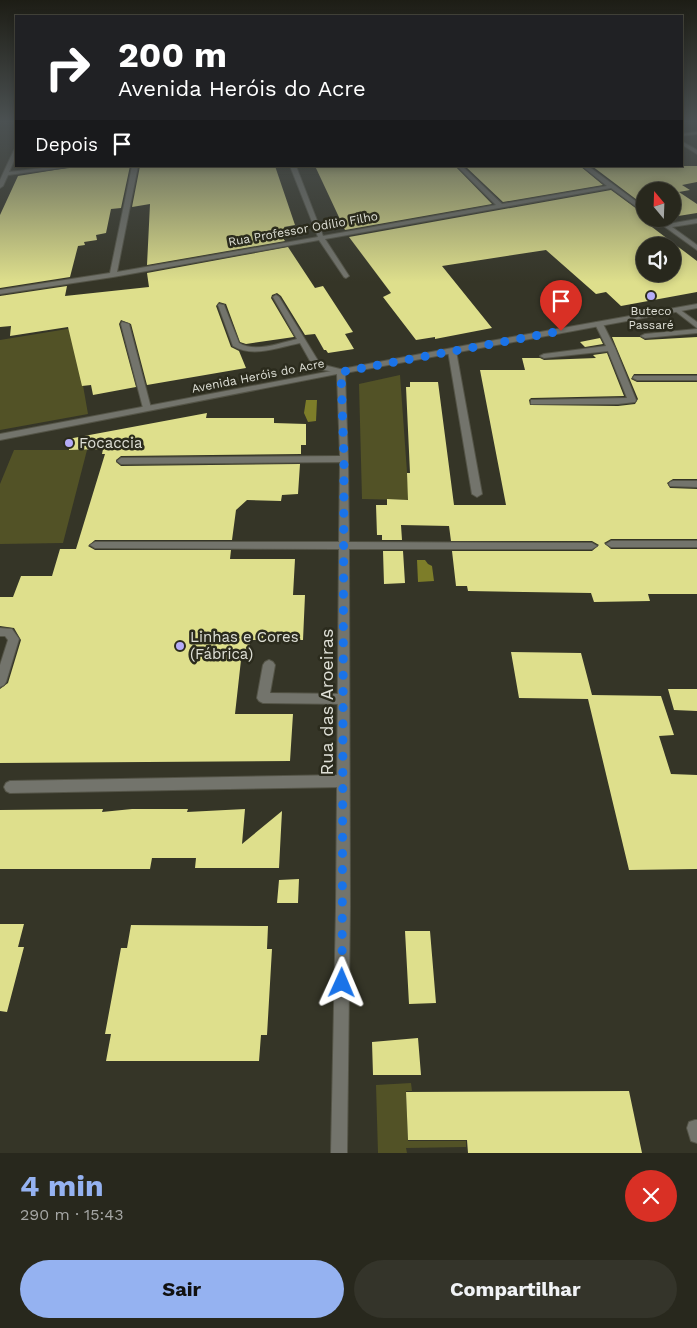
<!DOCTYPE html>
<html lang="pt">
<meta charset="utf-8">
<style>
:root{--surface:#28281d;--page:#34342a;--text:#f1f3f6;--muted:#a5a6a4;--line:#44443b;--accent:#95b2f1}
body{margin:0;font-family:"Work Sans",sans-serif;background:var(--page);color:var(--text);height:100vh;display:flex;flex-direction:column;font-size:19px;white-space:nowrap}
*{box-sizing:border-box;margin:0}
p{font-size:16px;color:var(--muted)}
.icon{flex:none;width:28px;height:28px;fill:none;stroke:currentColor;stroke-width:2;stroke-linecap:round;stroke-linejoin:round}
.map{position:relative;height:1153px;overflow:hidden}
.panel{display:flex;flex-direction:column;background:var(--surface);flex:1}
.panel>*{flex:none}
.guide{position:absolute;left:15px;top:15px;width:668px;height:152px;border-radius:0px;box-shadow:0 2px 8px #0003,0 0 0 1px var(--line);background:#202124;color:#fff;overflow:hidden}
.needle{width:32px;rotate:341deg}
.fabs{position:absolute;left:636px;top:182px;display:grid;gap:10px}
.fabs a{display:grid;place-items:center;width:45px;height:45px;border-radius:50%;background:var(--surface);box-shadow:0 2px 8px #0003,0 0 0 1px var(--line);font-size:25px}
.pin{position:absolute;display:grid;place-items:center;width:42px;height:42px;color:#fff;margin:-51px -21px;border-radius:50% 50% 50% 0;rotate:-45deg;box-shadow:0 0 5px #0007}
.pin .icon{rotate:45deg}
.me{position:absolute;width:55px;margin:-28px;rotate:1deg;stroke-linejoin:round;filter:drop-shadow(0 0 4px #0008)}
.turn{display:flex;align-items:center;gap:18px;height:105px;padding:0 20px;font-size:22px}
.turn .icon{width:65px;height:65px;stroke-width:2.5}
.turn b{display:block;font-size:35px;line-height:42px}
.then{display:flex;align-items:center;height:48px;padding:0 20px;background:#0003;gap:10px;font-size:19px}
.round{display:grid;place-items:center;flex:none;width:52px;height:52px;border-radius:26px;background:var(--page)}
.overview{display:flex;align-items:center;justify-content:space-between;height:85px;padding:0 20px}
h1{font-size:30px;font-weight:700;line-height:38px;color:var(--accent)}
.action{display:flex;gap:10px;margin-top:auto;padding:10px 20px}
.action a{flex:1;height:58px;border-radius:30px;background:var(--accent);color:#111;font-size:20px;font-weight:700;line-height:58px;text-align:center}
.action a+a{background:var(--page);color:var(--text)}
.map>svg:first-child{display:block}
</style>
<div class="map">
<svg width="697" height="1153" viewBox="0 0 697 1153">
<rect width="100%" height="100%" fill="#353527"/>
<path fill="#525226" d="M 73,328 L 88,414 L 0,430 L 0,340 Z
M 400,375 L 409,500 L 362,499 L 359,384 Z
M 14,450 L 87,450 L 63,543 L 0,544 L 0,484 Z
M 411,1083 L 412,1091 L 406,1091 L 408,1141 L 466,1141 L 466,1147 L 406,1148 L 407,1153 L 378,1153 L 376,1085 Z"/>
<path fill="#7d7d29" d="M 306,400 L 317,400 L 316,421 L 308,422 L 304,413 Z
M 417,560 L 425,560 L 428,564 L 432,566 L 434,581 L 418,582 Z"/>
<path fill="#dedf8c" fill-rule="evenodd" d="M 79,166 L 130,166 L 121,208 L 111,209 L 106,233 L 96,235 L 97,240 L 84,242 L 85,245 L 78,246 L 70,277 L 0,288 L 0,215 L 18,176 Z
M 140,166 L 275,166 L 295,225 L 284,227 L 289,236 L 282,237 L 285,241 L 147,265 L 150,204 L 132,207 Z
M 315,166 L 455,166 L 492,204 L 345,230 Z
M 465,166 L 580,166 L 603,185 L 503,202 Z
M 592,166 L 697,166 L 697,182 L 682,185 L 690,190 L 679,192 L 697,204 L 697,213 L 672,217 L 672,191 L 645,191 L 645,206 Z
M 611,190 L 645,215 L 645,219 L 652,219 L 644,221 L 697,261 L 697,292 L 621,306 L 606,292 L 596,294 L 546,250 L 442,266 L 492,328 L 435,339 L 435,337 L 416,340 L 383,297 L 391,293 L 349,237 ZM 645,246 L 672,246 L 672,274 L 645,274 Z
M 288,247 L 315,288 L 323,286 L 353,332 L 345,334 L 354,349 L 328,353 L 326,350 L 324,350 L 315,334 L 305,335 L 281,296 L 277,293 L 272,295 L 271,298 L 294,337 L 246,344 L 240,342 L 226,304 L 219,302 L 216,306 L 231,347 L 239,351 L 246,368 L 147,385 L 131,324 L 121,320 L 119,324 L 136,387 L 93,395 L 91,385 L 82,386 L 68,327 L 10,336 L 11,326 L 0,327 L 0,296 L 67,286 L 65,296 L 149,287 L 147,273 Z
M 612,337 L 640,337 L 645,340 L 697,337 L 697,374 L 634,374 L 631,379 L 637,382 L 697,382 L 697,479 L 673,479 L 667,483 L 670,488 L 697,489 L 697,539 L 611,539 L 604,543 L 611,549 L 697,549 L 697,594 L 648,594 L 650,601 L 594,602 L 591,593 L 468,591 L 467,586 L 456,586 L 452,551 L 592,551 L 599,545 L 592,541 L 451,541 L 449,526 L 401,525 L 402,540 L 382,540 L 382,535 L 377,535 L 376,505 L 387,505 L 387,499 L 408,500 L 407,473 L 410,473 L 406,387 L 410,387 L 410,382 L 438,382 L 454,505 L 506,505 L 480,370 L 525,370 L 522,358 L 540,358 L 544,360 L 596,358 L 593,355 L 607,353 L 624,396 L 531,398 L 529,400 L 530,405 L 618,406 L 635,404 L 638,399 Z
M 600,338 L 603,344 L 585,347 L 580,342 Z
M 207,413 L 206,418 L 274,418 L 274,423 L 306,424 L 306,445 L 301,445 L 301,454 L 121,456 L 116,460 L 116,462 L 121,466 L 300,464 L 298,494 L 282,495 L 281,501 L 247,500 L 236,510 L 232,540 L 95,540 L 88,546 L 95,550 L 231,550 L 230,559 L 295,559 L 293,595 L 305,595 L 303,640 L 250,640 L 249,651 L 242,651 L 235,714 L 293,714 L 290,761 L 0,763 L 0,689 L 8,683 L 21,640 L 14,628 L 0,626 L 0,597 L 13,597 L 21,576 L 52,576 L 60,549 L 76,549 L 105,454 L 102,454 L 103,449 L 69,450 L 68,439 Z
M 383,551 L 403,551 L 405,583 L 384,584 Z
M 511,652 L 581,653 L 592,695 L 661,696 L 674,735 L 659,736 L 671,774 L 697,775 L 697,869 L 629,870 L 588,699 L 519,698 Z
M 668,689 L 697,689 L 697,711 L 674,710 Z
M 103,809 L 102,812 L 132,809 L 188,809 L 187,812 L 245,809 L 242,844 L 282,811 L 279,868 L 195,868 L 196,858 L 152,858 L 150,869 L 0,869 L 0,810 Z
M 299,879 L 298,903 L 277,903 L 279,880 Z
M 0,924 L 24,924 L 18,947 L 24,947 L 7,1012 L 0,1011 Z
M 131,925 L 268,926 L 267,949 L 272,949 L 267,1035 L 261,1035 L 259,1061 L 106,1061 L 111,1034 L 105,1034 L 116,975 L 121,948 L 127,948 Z
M 405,931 L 430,931 L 436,1003 L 409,1004 Z
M 418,1038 L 421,1075 L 373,1075 L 372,1042 Z
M 629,1091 L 642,1153 L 468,1153 L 467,1140 L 408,1140 L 406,1092 Z"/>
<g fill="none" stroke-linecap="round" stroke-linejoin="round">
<defs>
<path id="service" d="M 276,295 L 279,297 L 320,364 L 344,370 L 344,374 L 314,368 L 300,343 C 279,347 253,358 233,346 L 218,305 L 219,304 L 224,305 L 239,343 C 255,353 280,343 297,339 L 273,297 Z
M 675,309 L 679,309 L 697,322 L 697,328 L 675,311 Z
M 122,322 L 129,324 L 151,408 L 150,410 L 147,410 L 143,408 L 121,324 Z
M 596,322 L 602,322 L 615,348 L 636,400 L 635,402 L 618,404 L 531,404 L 531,400 L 534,400 L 627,398 L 608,351 L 544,358 L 540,356 L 544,354 L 606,346 L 595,324 Z
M 697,329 L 697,333 L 645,338 L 641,336 L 645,334 Z
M 449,349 L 452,349 L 456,351 L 482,494 L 477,497 L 472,494 L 448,351 Z
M 634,376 L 697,376 L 697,380 L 637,380 L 633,378 Z
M 673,481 L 697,481 L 697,487 L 670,486 L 669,484 L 670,482 Z
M 0,628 L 12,629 L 19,639 L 6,682 L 4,685 L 0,687 L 0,665 L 8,640 L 5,636 L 0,636 Z
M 269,660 L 273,662 L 275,665 L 270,693 L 343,694 L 347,696 L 349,699 L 347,702 L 343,704 L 263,703 L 259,701 L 257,698 L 263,665 L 265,662 Z
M 343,775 L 347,777 L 349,781 L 347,785 L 343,787 L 10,793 L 6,791 L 4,787 L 6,783 L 10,781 Z
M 695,1120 L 697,1120 L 697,1143 L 691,1141 L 687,1128 L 689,1122 Z"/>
<path id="minor" d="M 697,132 L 697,134 L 681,136 L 681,134 Z
M 681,141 L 697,150 L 697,154 L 681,144 Z
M 14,150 L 16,150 L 16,156 L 9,172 L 59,166 L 77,166 L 8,175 L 3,186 L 0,188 L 0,180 Z
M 132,166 L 138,166 L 117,272 L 318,237 L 290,166 L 296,166 L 323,236 L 496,205 L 457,166 L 462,166 L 502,204 L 607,186 L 582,166 L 588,166 L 645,208 L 645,213 L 611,188 L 325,239 L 349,276 L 346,278 L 344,277 L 319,240 L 113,277 L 0,294 L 0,290 L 110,273 Z
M 654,219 L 660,219 L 668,224 L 697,219 L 697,223 L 672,227 L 697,245 L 697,250 Z
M 697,304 L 697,308 L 345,373 L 348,459 L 349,542 L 592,543 L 597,546 L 592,549 L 349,549 L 350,907 L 347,1153 L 331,1153 L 336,907 L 339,549 L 95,548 L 90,545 L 95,542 L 339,542 L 340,462 L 121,464 L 117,461 L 121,458 L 340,456 L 337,374 L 0,440 L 0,434 L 468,345 Z
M 611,541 L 697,541 L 697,547 L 611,547 L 606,544 Z"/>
</defs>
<use href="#service" stroke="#545447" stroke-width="2"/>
<use href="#minor" stroke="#545447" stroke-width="2"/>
<use href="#service" fill="#73746c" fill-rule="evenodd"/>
<use href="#minor" fill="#73746c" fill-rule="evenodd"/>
</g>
<linearGradient id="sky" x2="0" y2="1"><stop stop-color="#1d1d15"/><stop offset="0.43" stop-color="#4b5152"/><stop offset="1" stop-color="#4b5152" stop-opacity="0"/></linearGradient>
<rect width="697" height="282" fill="url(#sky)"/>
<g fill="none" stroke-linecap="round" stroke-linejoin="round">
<path stroke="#1a73e8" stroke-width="9" stroke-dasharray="0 16.2" d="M 342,983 L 344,459 L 341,372 L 561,331"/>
</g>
<g fill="#b5acf8" stroke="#2b2b1d" stroke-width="2">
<circle cx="651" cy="296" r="5"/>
<circle cx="69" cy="443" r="5"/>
<circle cx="180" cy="646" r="5"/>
</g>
<g text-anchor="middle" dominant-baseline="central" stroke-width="5" stroke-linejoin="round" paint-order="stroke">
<g font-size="12" fill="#dfe0d7" stroke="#2b2b1d">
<text transform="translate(303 229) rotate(-10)">Rua Professor Odílio Filho</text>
<text transform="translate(258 376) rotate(-11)">Avenida Heróis do Acre</text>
</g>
<g font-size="12" fill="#dfe0d7" stroke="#2b2b1d">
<text x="651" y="311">Buteco<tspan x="651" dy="14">Passaré</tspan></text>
</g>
<g font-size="15" fill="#dfe0d7" stroke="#2b2b1d" text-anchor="start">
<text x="79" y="443">Focaccia</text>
<text x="190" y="637">Linhas e Cores<tspan x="190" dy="17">(Fábrica)</tspan></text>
</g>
<g font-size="18" fill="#dfe0d7" stroke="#2b2b1d">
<text transform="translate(326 702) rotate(-90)">Rua das Aroeiras</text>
</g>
</g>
</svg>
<div class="fabs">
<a><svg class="needle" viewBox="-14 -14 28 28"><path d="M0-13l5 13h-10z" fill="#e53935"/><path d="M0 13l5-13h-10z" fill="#a5a6a4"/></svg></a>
<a><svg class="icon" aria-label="sound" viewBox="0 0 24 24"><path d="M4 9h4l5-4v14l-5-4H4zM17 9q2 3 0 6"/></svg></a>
</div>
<div class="pin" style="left:561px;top:331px;background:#d93025"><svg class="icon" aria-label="arrive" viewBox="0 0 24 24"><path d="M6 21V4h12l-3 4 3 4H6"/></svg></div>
<svg class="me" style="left:342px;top:983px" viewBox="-20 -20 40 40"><path d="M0-17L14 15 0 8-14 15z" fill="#1a73e8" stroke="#fff" stroke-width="4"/></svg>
<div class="guide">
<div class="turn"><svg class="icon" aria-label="right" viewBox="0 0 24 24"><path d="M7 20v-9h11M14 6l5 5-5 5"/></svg><div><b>200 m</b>Avenida Heróis do Acre</div></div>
<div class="then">Depois<svg class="icon" aria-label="arrive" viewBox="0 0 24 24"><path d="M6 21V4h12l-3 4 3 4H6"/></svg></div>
</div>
</div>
<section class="panel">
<div class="overview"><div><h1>4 min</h1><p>290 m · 15:43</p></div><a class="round" style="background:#d93025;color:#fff"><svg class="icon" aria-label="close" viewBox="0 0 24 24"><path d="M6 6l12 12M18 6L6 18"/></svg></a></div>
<div class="action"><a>Sair</a><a>Compartilhar</a></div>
</section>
